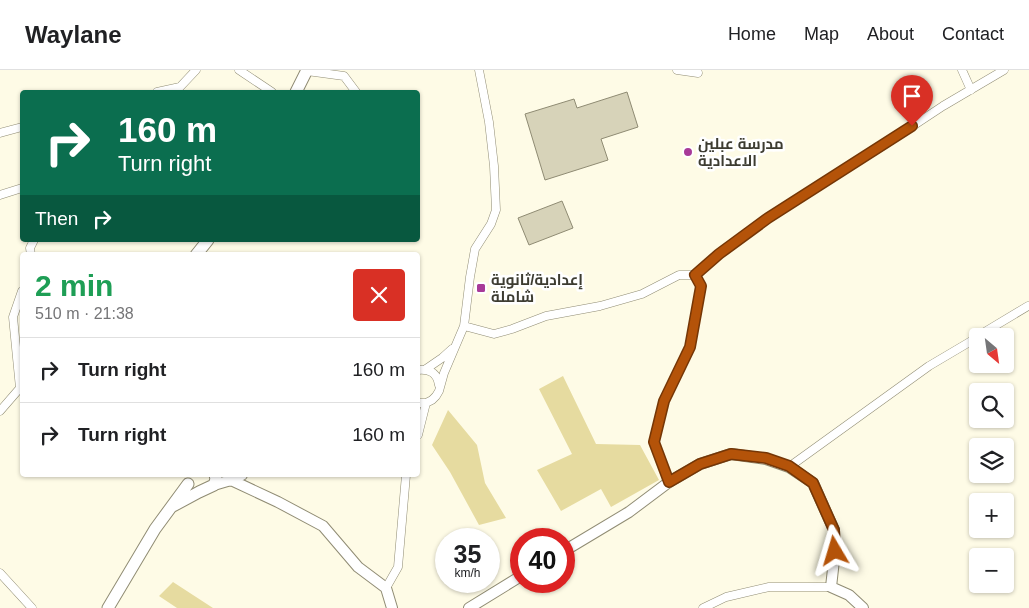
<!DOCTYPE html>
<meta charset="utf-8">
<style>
:root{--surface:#fff;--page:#f2f2f2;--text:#202124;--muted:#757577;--line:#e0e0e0}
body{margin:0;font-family:Arial,Cairo,sans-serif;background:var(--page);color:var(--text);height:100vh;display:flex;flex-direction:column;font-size:19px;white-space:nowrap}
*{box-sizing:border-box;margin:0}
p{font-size:16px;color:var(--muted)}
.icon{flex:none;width:28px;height:28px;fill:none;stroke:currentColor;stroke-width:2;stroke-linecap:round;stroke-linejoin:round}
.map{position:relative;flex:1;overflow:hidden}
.panel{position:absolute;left:20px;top:182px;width:400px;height:225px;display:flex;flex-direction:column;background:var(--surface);border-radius:5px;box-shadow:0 1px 4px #0004}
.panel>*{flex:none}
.banner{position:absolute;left:20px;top:20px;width:400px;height:152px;border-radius:5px;box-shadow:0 1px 4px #0004;background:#0b6e4f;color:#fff;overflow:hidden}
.needle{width:32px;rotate:151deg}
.buttons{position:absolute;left:969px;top:258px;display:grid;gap:10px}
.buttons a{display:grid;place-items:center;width:45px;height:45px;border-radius:5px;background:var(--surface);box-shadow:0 1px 4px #0004;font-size:25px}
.speed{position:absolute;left:435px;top:458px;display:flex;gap:10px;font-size:25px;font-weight:700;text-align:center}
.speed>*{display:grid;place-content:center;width:65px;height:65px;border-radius:50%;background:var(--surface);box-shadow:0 1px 4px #0004;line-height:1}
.speed small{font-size:12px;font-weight:400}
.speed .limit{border:8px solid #d22;background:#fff;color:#111}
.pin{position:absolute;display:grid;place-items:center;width:42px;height:42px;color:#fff;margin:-51px -21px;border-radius:50% 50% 50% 0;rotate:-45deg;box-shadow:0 0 5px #0007}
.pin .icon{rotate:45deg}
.me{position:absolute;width:55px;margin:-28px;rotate:353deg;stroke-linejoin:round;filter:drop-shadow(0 0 4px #0008)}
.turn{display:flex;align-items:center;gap:18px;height:105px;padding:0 15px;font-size:22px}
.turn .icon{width:65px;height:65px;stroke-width:2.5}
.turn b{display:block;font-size:35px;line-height:42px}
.then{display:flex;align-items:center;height:48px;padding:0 15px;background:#0003;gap:10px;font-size:19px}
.round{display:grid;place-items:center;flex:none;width:52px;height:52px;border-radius:5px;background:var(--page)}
.summary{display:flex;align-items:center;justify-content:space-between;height:85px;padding:0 15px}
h1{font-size:30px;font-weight:700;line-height:38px;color:#1e9e55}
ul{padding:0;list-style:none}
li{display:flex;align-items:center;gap:15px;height:65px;padding:0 15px;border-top:1px solid var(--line)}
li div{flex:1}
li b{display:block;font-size:19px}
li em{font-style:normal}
header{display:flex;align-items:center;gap:30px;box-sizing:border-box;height:70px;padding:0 25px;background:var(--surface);border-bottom:1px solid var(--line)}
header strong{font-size:24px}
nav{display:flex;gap:28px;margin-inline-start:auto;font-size:18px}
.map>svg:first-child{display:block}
</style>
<header>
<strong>Waylane</strong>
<nav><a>Home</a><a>Map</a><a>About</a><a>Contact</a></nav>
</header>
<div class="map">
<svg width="1029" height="538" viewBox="0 0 1029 538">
<rect width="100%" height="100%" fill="#fefbe6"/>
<path fill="#e6dba0" d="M 563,306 L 596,374 L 640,375 L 659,410 L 611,437 L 601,419 L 561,441 L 537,400 L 572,384 L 539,319 Z
M 448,340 L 477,375 L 485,413 L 506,448 L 479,455 L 450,402 L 432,375 Z
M 173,512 L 213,538 L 177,538 L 159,526 Z"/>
<path fill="#d7d3b9" stroke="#8f8b73" d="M 627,22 L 638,57 L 601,69 L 608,90 L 545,110 L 525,44 L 574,29 L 577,38 Z
M 562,131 L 573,158 L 529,175 L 518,148 Z"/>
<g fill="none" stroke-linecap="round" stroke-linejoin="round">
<defs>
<path id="minor" d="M 239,0 L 272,22
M 677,0 L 698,3
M 962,0 L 971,20
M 307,1 L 344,6 L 356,22
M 157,22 L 180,17 L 196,0
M 0,63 L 22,57
M 0,125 L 22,118
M 31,185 L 30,178 L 34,170
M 695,205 L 719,184 L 768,147 L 881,77 L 943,36 L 1004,0
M 464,256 L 494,264 L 512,259 L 546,246 L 600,236 L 642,224 L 679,205 L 695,205 L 701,216 L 690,277 L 664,331 L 654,372 L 669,412
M 978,266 L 1028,236
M 426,299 L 442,288 L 452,279
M 418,300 C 429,299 437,302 439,315
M 418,333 L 426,333 L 432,330 L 436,326 L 439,321 L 444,303 L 464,256 L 470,207 L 475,179 L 491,154 L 496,140 L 494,96 L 489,52 L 479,0
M 0,341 L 20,318 L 13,247 L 22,221
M 418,365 L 426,333
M 789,397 L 929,296 L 978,267
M 0,503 L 32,538
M 386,518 L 398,497 L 406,405
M 703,538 L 726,527 L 769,517 L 831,517"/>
<path id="tertiary" d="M 231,410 L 278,432 L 323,456 L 358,497 L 386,518 L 392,538
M 214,415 L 231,410 L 242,405
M 564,481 L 629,442 L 669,412 L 700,394 L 731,384 L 766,389 L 789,397 L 813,413 L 834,460 L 835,481 L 831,517 L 849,525 L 863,538
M 469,538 L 521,506"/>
<path id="secondary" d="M 296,22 L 307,0
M 196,185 L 208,170
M 173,436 L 199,422 L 214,415 L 216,409 L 215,405
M 108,538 L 155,459 L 188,414"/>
</defs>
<use href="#minor" stroke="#908c74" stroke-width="9"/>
<use href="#tertiary" stroke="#908c74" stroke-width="12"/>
<use href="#secondary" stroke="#908c74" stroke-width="13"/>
<use href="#minor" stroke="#fff" stroke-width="8"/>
<use href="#tertiary" stroke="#fff" stroke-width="10"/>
<use href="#secondary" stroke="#fff" stroke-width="11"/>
</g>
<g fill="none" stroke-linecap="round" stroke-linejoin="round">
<defs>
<path id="route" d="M 835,481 L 834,460 L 813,413 L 789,396 L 766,388 L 731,384 L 700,394 L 669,412 L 654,372 L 664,331 L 690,277 L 701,216 L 695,205 L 719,184 L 768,148 L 912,56"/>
</defs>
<use href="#route" stroke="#753606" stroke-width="12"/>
<use href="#route" stroke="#b45309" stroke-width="9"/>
</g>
<g fill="#a83a98" stroke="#fff" stroke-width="2">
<circle cx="688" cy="82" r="5"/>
<rect x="476" y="213" width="10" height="10" rx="2.5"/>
</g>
<g text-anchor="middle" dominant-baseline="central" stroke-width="5" stroke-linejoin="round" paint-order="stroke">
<g font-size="15" font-weight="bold" fill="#3d3c31" stroke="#fff" text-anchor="start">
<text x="698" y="73">مدرسة عبلين<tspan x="698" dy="17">الاعدادية</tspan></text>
<text x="491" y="209">إعدادية/ثانوية<tspan x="491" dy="17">شاملة</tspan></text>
</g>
</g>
</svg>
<div class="buttons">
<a><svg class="needle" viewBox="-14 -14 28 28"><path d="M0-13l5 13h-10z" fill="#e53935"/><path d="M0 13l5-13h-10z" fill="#757577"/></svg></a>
<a><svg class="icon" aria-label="search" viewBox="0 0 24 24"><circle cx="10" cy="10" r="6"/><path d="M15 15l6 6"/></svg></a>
<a><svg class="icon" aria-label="layers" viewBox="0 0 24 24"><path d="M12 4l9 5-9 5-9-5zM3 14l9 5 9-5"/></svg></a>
<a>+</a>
<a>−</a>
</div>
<div class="speed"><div>35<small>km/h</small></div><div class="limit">40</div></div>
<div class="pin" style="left:912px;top:56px;background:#d93025"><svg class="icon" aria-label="arrive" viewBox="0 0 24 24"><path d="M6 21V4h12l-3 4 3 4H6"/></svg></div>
<svg class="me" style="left:835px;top:481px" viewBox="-20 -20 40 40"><path d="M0-17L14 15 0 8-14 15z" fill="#b45309" stroke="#fff" stroke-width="4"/></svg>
<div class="banner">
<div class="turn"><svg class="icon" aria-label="right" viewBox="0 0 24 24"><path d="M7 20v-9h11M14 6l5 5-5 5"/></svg><div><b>160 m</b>Turn right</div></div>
<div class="then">Then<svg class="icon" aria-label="right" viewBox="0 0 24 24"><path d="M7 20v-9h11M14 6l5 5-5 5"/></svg></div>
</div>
<section class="panel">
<div class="summary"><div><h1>2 min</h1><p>510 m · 21:38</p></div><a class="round" style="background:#d93025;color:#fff"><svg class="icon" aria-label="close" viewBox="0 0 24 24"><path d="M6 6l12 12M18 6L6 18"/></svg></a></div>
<ul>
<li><svg class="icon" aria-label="right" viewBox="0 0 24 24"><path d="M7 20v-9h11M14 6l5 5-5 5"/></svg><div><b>Turn right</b></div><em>160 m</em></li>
<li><svg class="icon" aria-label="right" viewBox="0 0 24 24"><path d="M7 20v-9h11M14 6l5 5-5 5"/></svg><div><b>Turn right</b></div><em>160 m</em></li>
</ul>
</section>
</div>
